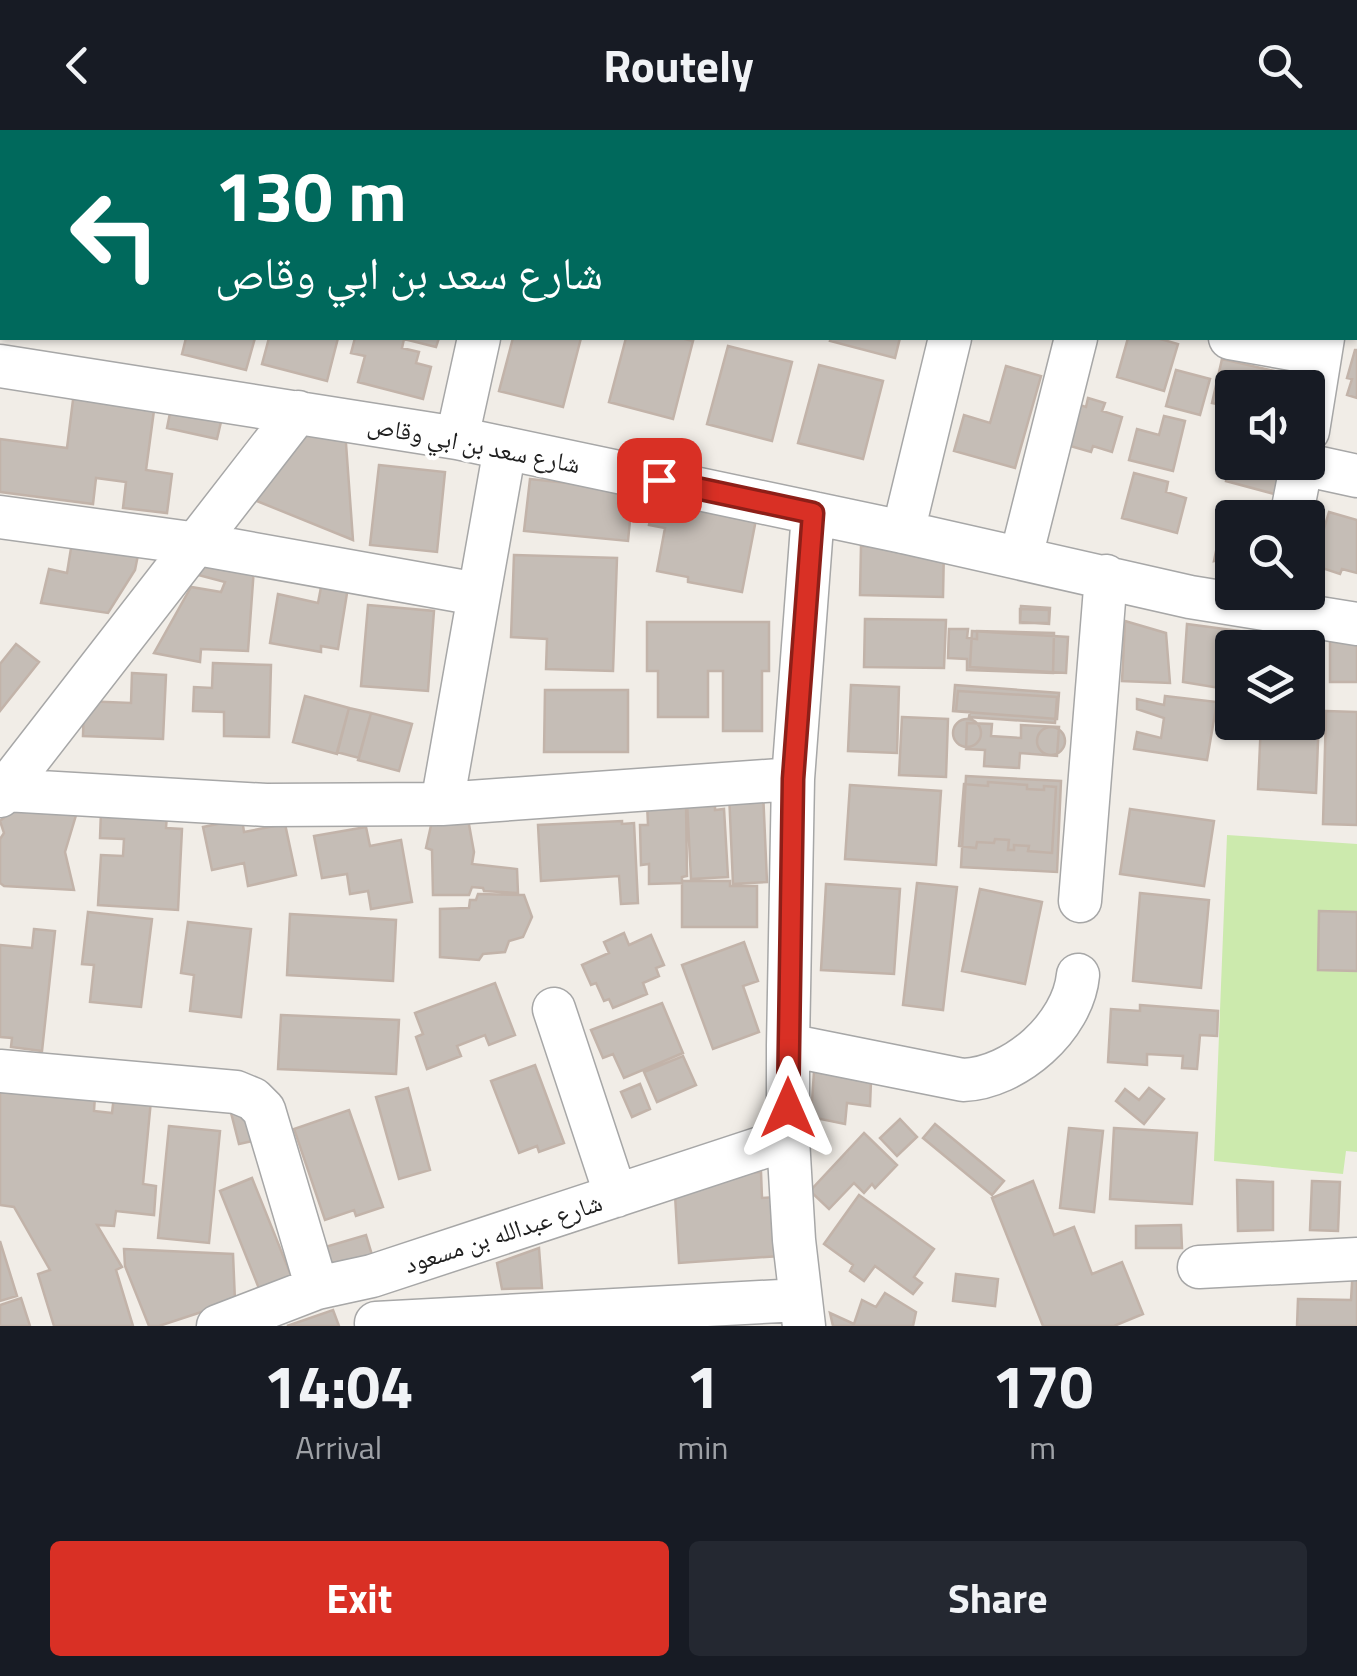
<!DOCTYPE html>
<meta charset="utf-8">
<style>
:root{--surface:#171b24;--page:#242831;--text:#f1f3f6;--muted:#9ea1a6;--accent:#d93025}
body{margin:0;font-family:"Titillium Web","Noto Naskh Arabic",sans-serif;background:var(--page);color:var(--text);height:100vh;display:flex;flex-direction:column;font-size:38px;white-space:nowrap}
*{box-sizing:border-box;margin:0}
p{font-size:32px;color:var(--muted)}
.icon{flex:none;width:55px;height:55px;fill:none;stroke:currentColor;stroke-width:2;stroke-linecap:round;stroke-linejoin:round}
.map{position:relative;height:1196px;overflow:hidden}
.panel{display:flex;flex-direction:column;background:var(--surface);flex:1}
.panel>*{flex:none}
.banner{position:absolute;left:0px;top:0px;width:1358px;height:210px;box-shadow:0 2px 8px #0004;background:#00695c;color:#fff;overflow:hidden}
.fabs{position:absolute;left:1215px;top:240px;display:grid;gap:20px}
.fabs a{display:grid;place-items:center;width:110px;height:110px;border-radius:10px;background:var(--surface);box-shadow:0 2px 8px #0004;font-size:50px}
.pin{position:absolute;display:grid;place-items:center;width:85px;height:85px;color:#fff;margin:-42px;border-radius:20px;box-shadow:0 5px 15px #0006}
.me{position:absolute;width:110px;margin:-55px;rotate:0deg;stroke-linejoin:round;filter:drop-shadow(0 0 8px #0008)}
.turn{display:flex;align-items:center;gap:35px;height:210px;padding:0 50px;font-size:45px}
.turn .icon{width:130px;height:130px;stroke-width:2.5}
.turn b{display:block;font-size:70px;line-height:85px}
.eta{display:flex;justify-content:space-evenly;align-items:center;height:170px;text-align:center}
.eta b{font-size:60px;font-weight:700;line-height:70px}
.button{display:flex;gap:20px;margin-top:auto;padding:20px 50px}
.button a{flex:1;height:115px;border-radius:10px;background:var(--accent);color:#fff;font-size:40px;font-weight:700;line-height:115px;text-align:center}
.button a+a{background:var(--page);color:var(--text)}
header{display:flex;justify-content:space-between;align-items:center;height:130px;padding:0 50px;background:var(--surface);font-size:45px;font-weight:700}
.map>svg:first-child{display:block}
</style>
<header><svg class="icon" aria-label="back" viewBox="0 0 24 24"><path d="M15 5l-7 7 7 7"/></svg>Routely<svg class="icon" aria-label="search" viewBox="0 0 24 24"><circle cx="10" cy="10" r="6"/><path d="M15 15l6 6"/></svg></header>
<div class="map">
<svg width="1357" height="1196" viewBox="0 0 1357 1196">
<rect width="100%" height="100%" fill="#f1ede7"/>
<path fill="#cceaad" d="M 1227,705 L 1357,714 L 1357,1022 L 1346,1021 L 1343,1044 L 1214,1031 Z"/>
<path fill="#c5bdb6" stroke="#c2b3a9" stroke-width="2.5" d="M 186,208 L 255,208 L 246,240 L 182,224 Z
M 269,208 L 338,208 L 327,251 L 262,234 Z
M 355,208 L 439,208 L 436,217 L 404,209 L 402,218 L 419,222 L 416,233 L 431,237 L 423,269 L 358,252 L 365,226 L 351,223 Z
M 513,208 L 581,208 L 563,277 L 499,261 Z
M 626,208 L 681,208 L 693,211 L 673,289 L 609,272 Z
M 831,208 L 900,208 L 895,228 L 830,211 Z
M 1128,208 L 1157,208 L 1178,214 L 1164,261 L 1117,247 Z
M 728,216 L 792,232 L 772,311 L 707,294 Z
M 1355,220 L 1357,220 L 1357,268 L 1347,265 L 1352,249 L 1347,248 Z
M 1222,229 L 1283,243 L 1280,258 L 1232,258 L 1232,277 L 1212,273 Z
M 819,235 L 883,251 L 863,329 L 798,313 Z
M 1006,236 L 1041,246 L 1015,338 L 954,321 L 964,285 L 990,293 Z
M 1176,240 L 1210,249 L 1200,285 L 1166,276 Z
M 74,262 L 155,273 L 146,340 L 172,344 L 167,383 L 123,378 L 126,352 L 96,348 L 93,374 L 0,362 L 0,309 L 67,318 Z
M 173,268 L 224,279 L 217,309 L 167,298 Z
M 1088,268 L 1105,273 L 1102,281 L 1122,287 L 1112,322 L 1093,316 L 1091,322 L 1056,312 L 1067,271 L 1086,277 Z
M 1164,286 L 1185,291 L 1173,341 L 1129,330 L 1137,299 L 1159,305 Z
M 299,296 L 345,300 L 353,410 L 247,367 Z
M 1232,327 L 1232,332 L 1283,332 L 1278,365 L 1226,351 Z
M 379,335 L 445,342 L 437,422 L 370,415 Z
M 1134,343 L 1168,352 L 1166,362 L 1186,368 L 1177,403 L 1122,388 Z
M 530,349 L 633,360 L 628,411 L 524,401 Z
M 655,360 L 758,379 L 742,462 L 688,452 L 688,447 L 657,441 L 665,398 L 649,395 Z
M 1225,377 L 1278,388 L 1232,388 L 1232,427 L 1214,431 Z
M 1329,382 L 1357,390 L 1357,443 L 1342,439 L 1340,444 L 1313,435 Z
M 73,406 L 139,420 L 135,440 L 108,483 L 41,473 L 49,439 L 67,443 Z
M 861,416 L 944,418 L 943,467 L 860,465 Z
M 514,425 L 617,428 L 613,541 L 546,539 L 547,509 L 511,507 Z
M 192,432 L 254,438 L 248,521 L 201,519 L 200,532 L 154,523 L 191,457 L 221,462 L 225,452 L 191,443 Z
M 322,452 L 348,457 L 338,519 L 321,516 L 321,522 L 270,513 L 278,464 L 318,473 Z
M 368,475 L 434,481 L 428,561 L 361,556 Z
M 1021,476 L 1050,478 L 1049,494 L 1020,492 Z
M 1020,479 L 1049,480 L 1049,493 L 1020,493 Z
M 865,489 L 946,490 L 944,538 L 864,537 Z
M 1125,491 L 1166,503 L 1170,553 L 1122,551 Z
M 647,492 L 769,492 L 769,541 L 762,541 L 762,601 L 723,601 L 723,541 L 708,541 L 708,587 L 658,587 L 658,541 L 647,541 Z
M 1187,494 L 1240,501 L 1238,518 L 1232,518 L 1232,560 L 1183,552 Z
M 949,499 L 968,499 L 967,508 L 977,509 L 977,501 L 1054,503 L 1053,543 L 967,540 L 967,529 L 948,528 Z
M 972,501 L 1068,507 L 1066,543 L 970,537 Z
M 1330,505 L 1357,505 L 1357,552 L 1330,552 Z
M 16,514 L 39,532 L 0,581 L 0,534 Z
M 213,533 L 271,535 L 269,607 L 224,606 L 224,582 L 193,581 L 194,557 L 212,558 Z
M 132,543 L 166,545 L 163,609 L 83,606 L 84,571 L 131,573 Z
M 851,555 L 899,557 L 897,623 L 848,621 Z
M 955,555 L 1059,563 L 1057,589 L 953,581 Z
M 545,560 L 628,560 L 628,622 L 544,622 Z
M 1308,560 L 1320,560 L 1316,663 L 1258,659 L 1261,592 L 1308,592 Z
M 958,561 L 1057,567 L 1055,593 L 969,587 L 970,582 L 956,581 Z
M 305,566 L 349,578 L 337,624 L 293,612 Z
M 1165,566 L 1217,572 L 1207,630 L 1134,619 L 1137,602 L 1161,608 L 1164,588 L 1137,579 L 1137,569 L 1164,575 Z
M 349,578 L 371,583 L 359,628 L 337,622 Z
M 1326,581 L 1357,582 L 1357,695 L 1323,694 Z
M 371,583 L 412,594 L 399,641 L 358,630 Z
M 902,587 L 948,589 L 946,647 L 899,645 Z
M953 603a14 14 0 1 1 28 0a14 14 0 1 1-28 0Z
M 967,593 L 992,594 L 991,606 L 1021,608 L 1021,595 L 1059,597 L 1057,626 L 1020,623 L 1019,638 L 984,636 L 985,620 L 966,619 Z
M1037 611a14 14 0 1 1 28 0a14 14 0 1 1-28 0Z
M 966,646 L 1061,651 L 1057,742 L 961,737 Z
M 988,652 L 1027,655 L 1027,659 L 1044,660 L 1044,656 L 1056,657 L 1052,723 L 1028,721 L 1029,716 L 1014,715 L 1014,720 L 1008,720 L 1009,710 L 995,709 L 994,713 L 977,712 L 976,718 L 959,716 L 964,654 L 988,656 Z
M 850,655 L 941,661 L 936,735 L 845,729 Z
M 763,661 L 767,752 L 733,754 L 729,663 Z
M 715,670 L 715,680 L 724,679 L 728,747 L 691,749 L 687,672 Z
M 686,672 L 687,746 L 682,747 L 682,753 L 649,754 L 649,734 L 641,735 L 640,695 L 648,695 L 647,673 Z
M 14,679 L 77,682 L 65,722 L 74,760 L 4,756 L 0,753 L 0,709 L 4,703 L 0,691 Z
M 1130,679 L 1214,691 L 1204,756 L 1120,744 Z
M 101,681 L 167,685 L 166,698 L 182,699 L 178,780 L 98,775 L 101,725 L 123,726 L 124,709 L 100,708 Z
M 242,689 L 244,702 L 285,694 L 296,745 L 248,756 L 244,733 L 212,740 L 203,697 Z
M 468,689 L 474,722 L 472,734 L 517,739 L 518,763 L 484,761 L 483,758 L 472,757 L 469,765 L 433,765 L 432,720 L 426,718 L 432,691 Z
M 622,691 L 622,694 L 634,693 L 638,773 L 621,774 L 619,746 L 541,751 L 538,695 Z
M 366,697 L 370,716 L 401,710 L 412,772 L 371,779 L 368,761 L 350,764 L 347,744 L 322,748 L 314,706 Z
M 682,751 L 730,751 L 730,756 L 757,756 L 757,797 L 682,797 Z
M 917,753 L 957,757 L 943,880 L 903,875 Z
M 826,754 L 900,759 L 894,844 L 821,840 Z
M 980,759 L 1042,772 L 1025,854 L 962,841 Z
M 1140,763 L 1209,770 L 1201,858 L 1133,851 Z
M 478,764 L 524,765 L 532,787 L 523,807 L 509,811 L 505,822 L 483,824 L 479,830 L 440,827 L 440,779 L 469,778 L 470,770 L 476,770 Z
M 1319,781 L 1357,782 L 1357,841 L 1318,840 Z
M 88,782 L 152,789 L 141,877 L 90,872 L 94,835 L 82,834 Z
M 290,784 L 396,790 L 393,851 L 287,845 Z
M 188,792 L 251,799 L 241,887 L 190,881 L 194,845 L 181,843 Z
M 34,799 L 55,801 L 42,921 L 11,917 L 12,908 L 0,907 L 0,815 L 32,818 Z
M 624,803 L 629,815 L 651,805 L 664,835 L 656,838 L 659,846 L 643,853 L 647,864 L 613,878 L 609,869 L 604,871 L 596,853 L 591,855 L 582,835 L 609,823 L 604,812 Z
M 744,812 L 758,851 L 743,856 L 759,902 L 713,919 L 682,835 Z
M 495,853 L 515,905 L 489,915 L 485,905 L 457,916 L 461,926 L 427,939 L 416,907 L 423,904 L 415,883 Z
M 662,873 L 683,923 L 624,948 L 613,924 L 603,928 L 591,900 Z
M 1140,875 L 1218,881 L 1217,906 L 1200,905 L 1197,939 L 1182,938 L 1183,926 L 1147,924 L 1147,935 L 1108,932 L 1111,879 L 1140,881 Z
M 281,885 L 399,890 L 396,944 L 278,939 Z
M 683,926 L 696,955 L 657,972 L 644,942 Z
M 815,926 L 871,951 L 870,976 L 847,973 L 845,994 L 811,987 Z
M 535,935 L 564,1013 L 539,1022 L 537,1016 L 519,1023 L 491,951 Z
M 640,954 L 650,979 L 632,987 L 621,962 Z
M 408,958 L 430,1040 L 399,1049 L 376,967 Z
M 1149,958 L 1164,969 L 1144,994 L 1116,971 L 1125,959 L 1139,970 Z
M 0,962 L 95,966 L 94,981 L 112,983 L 114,966 L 151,970 L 143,1054 L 156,1056 L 154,1085 L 116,1081 L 114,1096 L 97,1095 L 122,1137 L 116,1140 L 133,1196 L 54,1196 L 38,1144 L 50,1140 L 14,1077 L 0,1075 Z
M 247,970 L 257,1010 L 239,1014 L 229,975 Z
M 349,980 L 383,1077 L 356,1086 L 354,1080 L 325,1090 L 294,999 Z
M 900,989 L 917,1007 L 897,1026 L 880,1008 Z
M 935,994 L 1004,1051 L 992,1065 L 923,1008 Z
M 169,996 L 220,1001 L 209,1113 L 158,1108 Z
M 1069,998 L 1103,1001 L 1094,1082 L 1060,1078 Z
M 1114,998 L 1197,1003 L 1192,1074 L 1110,1069 Z
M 864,1003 L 897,1035 L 875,1058 L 872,1054 L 864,1063 L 854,1053 L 829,1079 L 810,1061 Z
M 761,1042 L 762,1068 L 776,1067 L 780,1126 L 679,1133 L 674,1048 Z
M 252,1048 L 292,1148 L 260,1161 L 220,1061 Z
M 1237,1050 L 1273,1052 L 1273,1100 L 1238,1101 Z
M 1033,1051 L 1054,1105 L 1074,1097 L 1092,1144 L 1122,1132 L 1143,1184 L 1114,1196 L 1043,1196 L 992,1068 Z
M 1312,1051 L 1340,1052 L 1338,1101 L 1310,1100 Z
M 859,1065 L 934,1119 L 914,1147 L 922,1153 L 913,1164 L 875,1136 L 864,1151 L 850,1141 L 853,1135 L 824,1114 Z
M 1181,1095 L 1182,1118 L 1136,1118 L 1136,1096 Z
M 366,1105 L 372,1125 L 331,1136 L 325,1117 Z
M 0,1111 L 17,1166 L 0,1171 Z
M 539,1118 L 542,1158 L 502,1159 L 497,1133 Z
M 124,1119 L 233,1124 L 235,1171 L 159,1196 L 149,1196 L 125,1136 Z
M 1353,1137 L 1357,1137 L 1357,1196 L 1297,1196 L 1298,1169 L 1351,1170 Z
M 956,1144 L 998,1149 L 995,1176 L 953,1171 Z
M 885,1163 L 916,1182 L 913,1196 L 833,1196 L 830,1183 L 854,1194 L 862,1170 L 876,1177 Z
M 21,1168 L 30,1196 L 0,1196 L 0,1175 Z
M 333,1180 L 339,1196 L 287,1196 Z"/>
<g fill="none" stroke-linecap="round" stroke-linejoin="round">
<defs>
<path id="minor" d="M 397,0 L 407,2
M 99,2 L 101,0
M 521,2 L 521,0
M 1002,2 L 1002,0
M 1355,30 L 1357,19
M 0,131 L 2,127
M 1355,154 L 1357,153
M 1230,208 L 1320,224
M 0,236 L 457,308 L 903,402 L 1190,467 L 1357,494
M 1308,301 L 1323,208
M 457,308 L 479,208
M 1302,334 L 1357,346
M 0,387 L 198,414 L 477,464
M 1291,388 L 1302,332
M 903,402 L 950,208
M 1021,427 L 1076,208
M 5,660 L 266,675 L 442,674 L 505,318
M 0,666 L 298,282
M 442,674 L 793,649
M 1080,771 L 1106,446
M 554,879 L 616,1066
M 788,915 L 963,950 C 1015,948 1073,897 1078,845
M 0,941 L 236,962 L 253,969 L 264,980 L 317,1158
M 1199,1137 L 1357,1129
M 376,1193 L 799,1170
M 218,1196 L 317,1158 L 372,1146 L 788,1009
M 804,1196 L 794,1110 L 788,1009 L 788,915 L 793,649 L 813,383"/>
</defs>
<use href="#minor" stroke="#a7a7a7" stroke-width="45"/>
<use href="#minor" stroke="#fff" stroke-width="42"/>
</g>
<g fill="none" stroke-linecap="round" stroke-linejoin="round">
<defs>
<path id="route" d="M 659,350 L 813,383 L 793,649 L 788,978"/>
</defs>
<use href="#route" stroke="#8d1f18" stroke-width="25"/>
<use href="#route" stroke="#d93025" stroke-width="18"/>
</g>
<g text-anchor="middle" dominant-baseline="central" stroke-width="8" stroke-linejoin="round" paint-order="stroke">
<g font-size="25" fill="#202020" stroke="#fff">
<text transform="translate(474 314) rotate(11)">شارع سعد بن ابي وقاص</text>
<text transform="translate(503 1103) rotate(-18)">شارع عبدالله بن مسعود</text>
</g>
</g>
</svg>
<div class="fabs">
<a><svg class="icon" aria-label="sound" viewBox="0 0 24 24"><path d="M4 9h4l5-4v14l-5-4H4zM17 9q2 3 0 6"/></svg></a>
<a><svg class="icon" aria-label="search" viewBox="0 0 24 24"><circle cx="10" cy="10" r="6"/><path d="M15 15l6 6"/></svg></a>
<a><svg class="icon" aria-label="layers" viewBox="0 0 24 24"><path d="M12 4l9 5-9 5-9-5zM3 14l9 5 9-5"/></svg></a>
</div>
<div class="pin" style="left:659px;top:350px;background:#d93025"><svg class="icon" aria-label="arrive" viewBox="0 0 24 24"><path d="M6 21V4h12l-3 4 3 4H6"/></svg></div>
<svg class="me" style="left:788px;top:978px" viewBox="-20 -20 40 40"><path d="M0-17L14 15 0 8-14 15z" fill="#d93025" stroke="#fff" stroke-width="4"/></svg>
<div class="banner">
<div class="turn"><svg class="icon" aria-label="left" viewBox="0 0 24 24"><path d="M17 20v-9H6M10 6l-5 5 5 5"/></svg><div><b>130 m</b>شارع سعد بن ابي وقاص</div></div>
</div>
</div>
<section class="panel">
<div class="eta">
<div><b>14:04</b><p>Arrival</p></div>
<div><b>1</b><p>min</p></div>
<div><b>170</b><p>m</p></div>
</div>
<div class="button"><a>Exit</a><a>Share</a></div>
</section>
